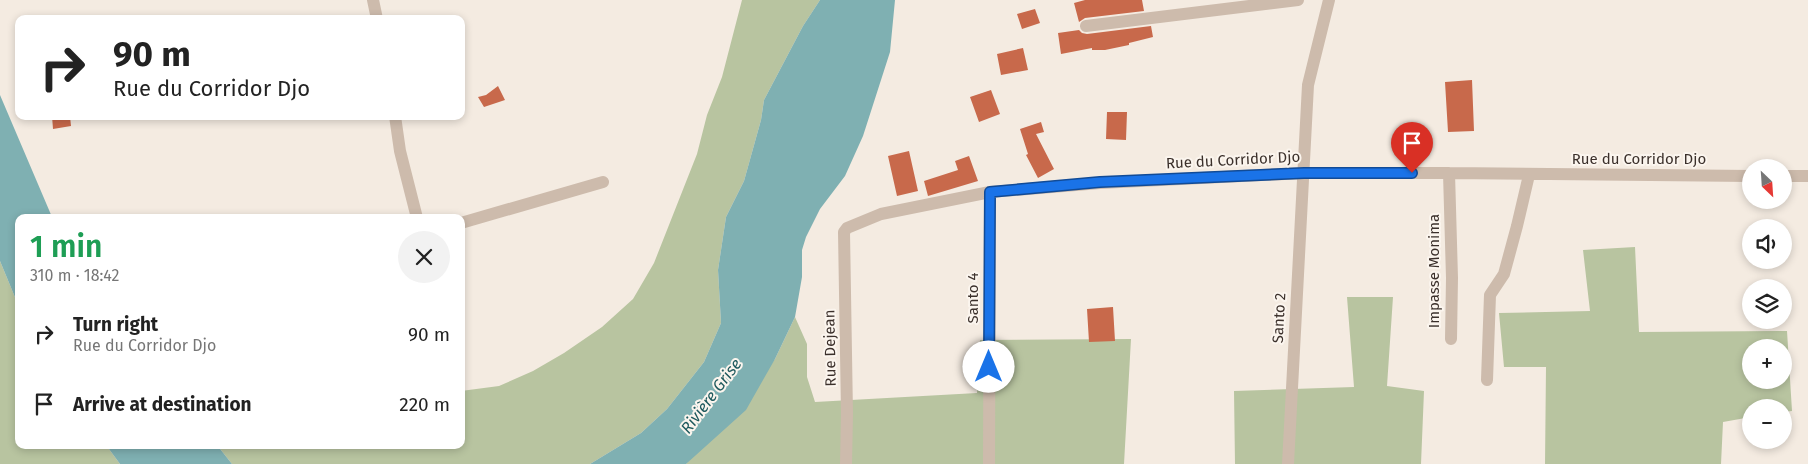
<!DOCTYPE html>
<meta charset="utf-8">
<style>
:root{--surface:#fff;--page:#f2f2f2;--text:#222;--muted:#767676}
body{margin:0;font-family:"Fira Sans",sans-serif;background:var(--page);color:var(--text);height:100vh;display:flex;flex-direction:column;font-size:19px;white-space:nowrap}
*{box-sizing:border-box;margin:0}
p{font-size:16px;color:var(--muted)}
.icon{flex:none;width:28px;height:28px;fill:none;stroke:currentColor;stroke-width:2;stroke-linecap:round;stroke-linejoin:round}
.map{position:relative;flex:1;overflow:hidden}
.details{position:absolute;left:15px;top:214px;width:450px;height:235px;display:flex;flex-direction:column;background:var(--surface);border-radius:10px;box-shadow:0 2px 8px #0003}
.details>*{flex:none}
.guide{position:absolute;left:15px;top:15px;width:450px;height:105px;border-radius:10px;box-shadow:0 2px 8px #0003;background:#fff;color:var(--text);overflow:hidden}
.needle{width:32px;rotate:155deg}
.controls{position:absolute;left:1742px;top:159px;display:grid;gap:10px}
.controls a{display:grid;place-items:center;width:50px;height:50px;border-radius:50%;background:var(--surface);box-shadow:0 2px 8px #0003;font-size:25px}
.pin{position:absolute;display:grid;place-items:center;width:42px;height:42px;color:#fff;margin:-51px -21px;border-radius:50% 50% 50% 0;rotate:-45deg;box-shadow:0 0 5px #0007}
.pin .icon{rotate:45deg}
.me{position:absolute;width:55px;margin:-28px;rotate:0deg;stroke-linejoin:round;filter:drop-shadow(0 0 4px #0008)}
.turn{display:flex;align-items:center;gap:18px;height:105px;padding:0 15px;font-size:22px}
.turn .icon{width:65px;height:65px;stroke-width:2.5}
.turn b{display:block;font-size:35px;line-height:42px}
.round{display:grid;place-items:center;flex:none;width:52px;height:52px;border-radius:26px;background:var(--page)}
.summary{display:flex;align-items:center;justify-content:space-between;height:85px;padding:0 15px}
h1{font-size:30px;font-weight:600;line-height:38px;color:#1e9e55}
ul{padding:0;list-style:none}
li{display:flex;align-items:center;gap:15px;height:70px;padding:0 15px}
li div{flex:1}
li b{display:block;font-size:19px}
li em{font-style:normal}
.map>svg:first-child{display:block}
</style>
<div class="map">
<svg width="1808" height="464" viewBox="0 0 1808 464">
<rect width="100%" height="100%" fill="#f4ebe1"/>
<path fill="#b8c4a0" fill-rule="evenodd" d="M 742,0 L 820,0 L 803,26 L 764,100 L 761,120 L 744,181 L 726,217 L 718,270 L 721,323 L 704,362 L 667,409 L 641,433 L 590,464 L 232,464 L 217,445 L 461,445 L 461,391 L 499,386 L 533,371 L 564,353 L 602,327 L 633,299 L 654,263 L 697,154 L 707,115 L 722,77 Z
M 1635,247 L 1639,332 L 1787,331 L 1792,411 L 1784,412 L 1784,408 L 1751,408 L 1751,417 L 1723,422 L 1721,464 L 1545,464 L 1546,367 L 1504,367 L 1499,313 L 1590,311 L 1583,250 ZM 1751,348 L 1784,348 L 1784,380 L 1751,380 Z
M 0,261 L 19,307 L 19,445 L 106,445 L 120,464 L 0,464 Z
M 1347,297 L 1393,297 L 1387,386 L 1424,391 L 1421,464 L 1235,464 L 1234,391 L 1354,387 Z
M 795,317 L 807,344 L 807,377 L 815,402 L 977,393 L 980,340 L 1131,339 L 1124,464 L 686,464 L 775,359 Z"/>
<path fill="#7fb0b2" d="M 820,0 L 895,0 L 890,52 L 863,136 L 845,176 L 820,209 L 806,237 L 802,250 L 802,277 L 795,317 L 775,359 L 746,410 L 686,464 L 590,464 L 641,433 L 667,409 L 704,362 L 721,323 L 718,270 L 726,217 L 744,181 L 761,120 L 764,100 L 803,26 Z
M 0,95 L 52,217 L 19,218 L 19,307 L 0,261 Z
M 106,445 L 217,445 L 232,464 L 120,464 Z"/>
<path fill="#c8694b" d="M 1085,0 L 1142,0 L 1144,11 L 1085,18 L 1079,22 L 1074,3 Z
M 1035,9 L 1040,23 L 1022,29 L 1017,14 Z
M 1151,26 L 1153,37 L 1129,43 L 1129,45 L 1105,50 L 1092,50 L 1092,48 L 1061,54 L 1058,33 L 1079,30 L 1082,33 L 1087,34 Z
M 1023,48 L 1028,70 L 1001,75 L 997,54 Z
M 1472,80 L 1474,131 L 1448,132 L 1445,82 Z
M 498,86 L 505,100 L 484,107 L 478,97 L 486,95 Z
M 991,90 L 1000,114 L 979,122 L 970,97 Z
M 1107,112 L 1127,112 L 1126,140 L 1106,139 Z
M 52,116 L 70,116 L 71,126 L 53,129 Z
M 1041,122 L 1044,132 L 1036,134 L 1054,169 L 1038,178 L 1026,155 L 1028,154 L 1020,129 Z
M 909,151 L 918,191 L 897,196 L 888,156 Z
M 969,156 L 978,181 L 928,196 L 924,181 L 958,170 L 955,161 Z
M 1113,307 L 1115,341 L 1089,342 L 1087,309 Z"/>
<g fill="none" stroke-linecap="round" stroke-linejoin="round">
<path stroke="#cdbbac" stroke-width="12" d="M 373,0 L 377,19
M 1086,26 L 1298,0
M 395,116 L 400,151 L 417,218
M 1449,173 L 1452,278 L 1451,339
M 1784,176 L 1808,176
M 461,223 L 603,182
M 1487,380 L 1490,295 L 1504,274 L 1517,226 L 1529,175
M 846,464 L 847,414 L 844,232 L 847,228 L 881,214 L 990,192 L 1100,183 L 1304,173 L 1449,173 L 1751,176
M 989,464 L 990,192
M 1288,464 L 1308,85 L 1329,0"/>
</g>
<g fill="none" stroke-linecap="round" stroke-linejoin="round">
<defs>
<path id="route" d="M 989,367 L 990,192 L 1100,182 L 1304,173 L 1412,173"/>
</defs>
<use href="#route" stroke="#114b97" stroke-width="12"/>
<use href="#route" stroke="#1a73e8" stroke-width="9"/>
</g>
<g text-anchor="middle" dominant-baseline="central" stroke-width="4" stroke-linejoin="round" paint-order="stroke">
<g font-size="15" fill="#3b302b" stroke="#fbf5ee">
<text x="1639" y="159">Rue du Corridor Djo</text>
<text transform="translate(1233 160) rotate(-3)">Rue du Corridor Djo</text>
<text transform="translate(1434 271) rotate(-90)">Impasse Monima</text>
<text transform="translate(973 298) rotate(-90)">Santo 4</text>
<text transform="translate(1279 318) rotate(-87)">Santo 2</text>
<text transform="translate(830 348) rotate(-91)">Rue Dejean</text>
</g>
<g font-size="16" font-style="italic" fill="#1f5a5e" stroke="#fbf5ee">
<text transform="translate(711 396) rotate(-53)">Rivière Grise</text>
</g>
</g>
</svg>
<div class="controls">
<a><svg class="needle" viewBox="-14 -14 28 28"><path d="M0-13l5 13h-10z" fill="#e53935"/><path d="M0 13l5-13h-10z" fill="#767676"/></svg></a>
<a><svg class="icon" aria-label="sound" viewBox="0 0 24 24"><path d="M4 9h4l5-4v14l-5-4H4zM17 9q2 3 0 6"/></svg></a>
<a><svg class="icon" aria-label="layers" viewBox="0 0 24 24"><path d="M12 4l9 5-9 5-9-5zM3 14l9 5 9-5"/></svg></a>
<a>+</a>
<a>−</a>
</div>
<div class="pin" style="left:1412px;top:173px;background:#d93025"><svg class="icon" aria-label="arrive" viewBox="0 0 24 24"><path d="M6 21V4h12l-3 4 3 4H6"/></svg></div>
<svg class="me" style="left:989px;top:367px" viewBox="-20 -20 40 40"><circle r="19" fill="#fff"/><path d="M0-13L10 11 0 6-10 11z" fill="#1a73e8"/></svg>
<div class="guide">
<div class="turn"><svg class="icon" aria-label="right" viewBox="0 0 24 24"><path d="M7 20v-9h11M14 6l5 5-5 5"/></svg><div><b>90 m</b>Rue du Corridor Djo</div></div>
</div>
<section class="details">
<div class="summary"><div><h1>1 min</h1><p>310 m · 18:42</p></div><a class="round"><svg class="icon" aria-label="close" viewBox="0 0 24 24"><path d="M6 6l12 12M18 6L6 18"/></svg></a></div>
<ul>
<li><svg class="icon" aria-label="right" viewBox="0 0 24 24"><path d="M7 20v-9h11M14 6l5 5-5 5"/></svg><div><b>Turn right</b><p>Rue du Corridor Djo</p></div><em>90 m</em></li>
<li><svg class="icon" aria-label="arrive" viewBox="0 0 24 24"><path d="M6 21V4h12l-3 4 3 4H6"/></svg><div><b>Arrive at destination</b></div><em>220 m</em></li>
</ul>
</section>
</div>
